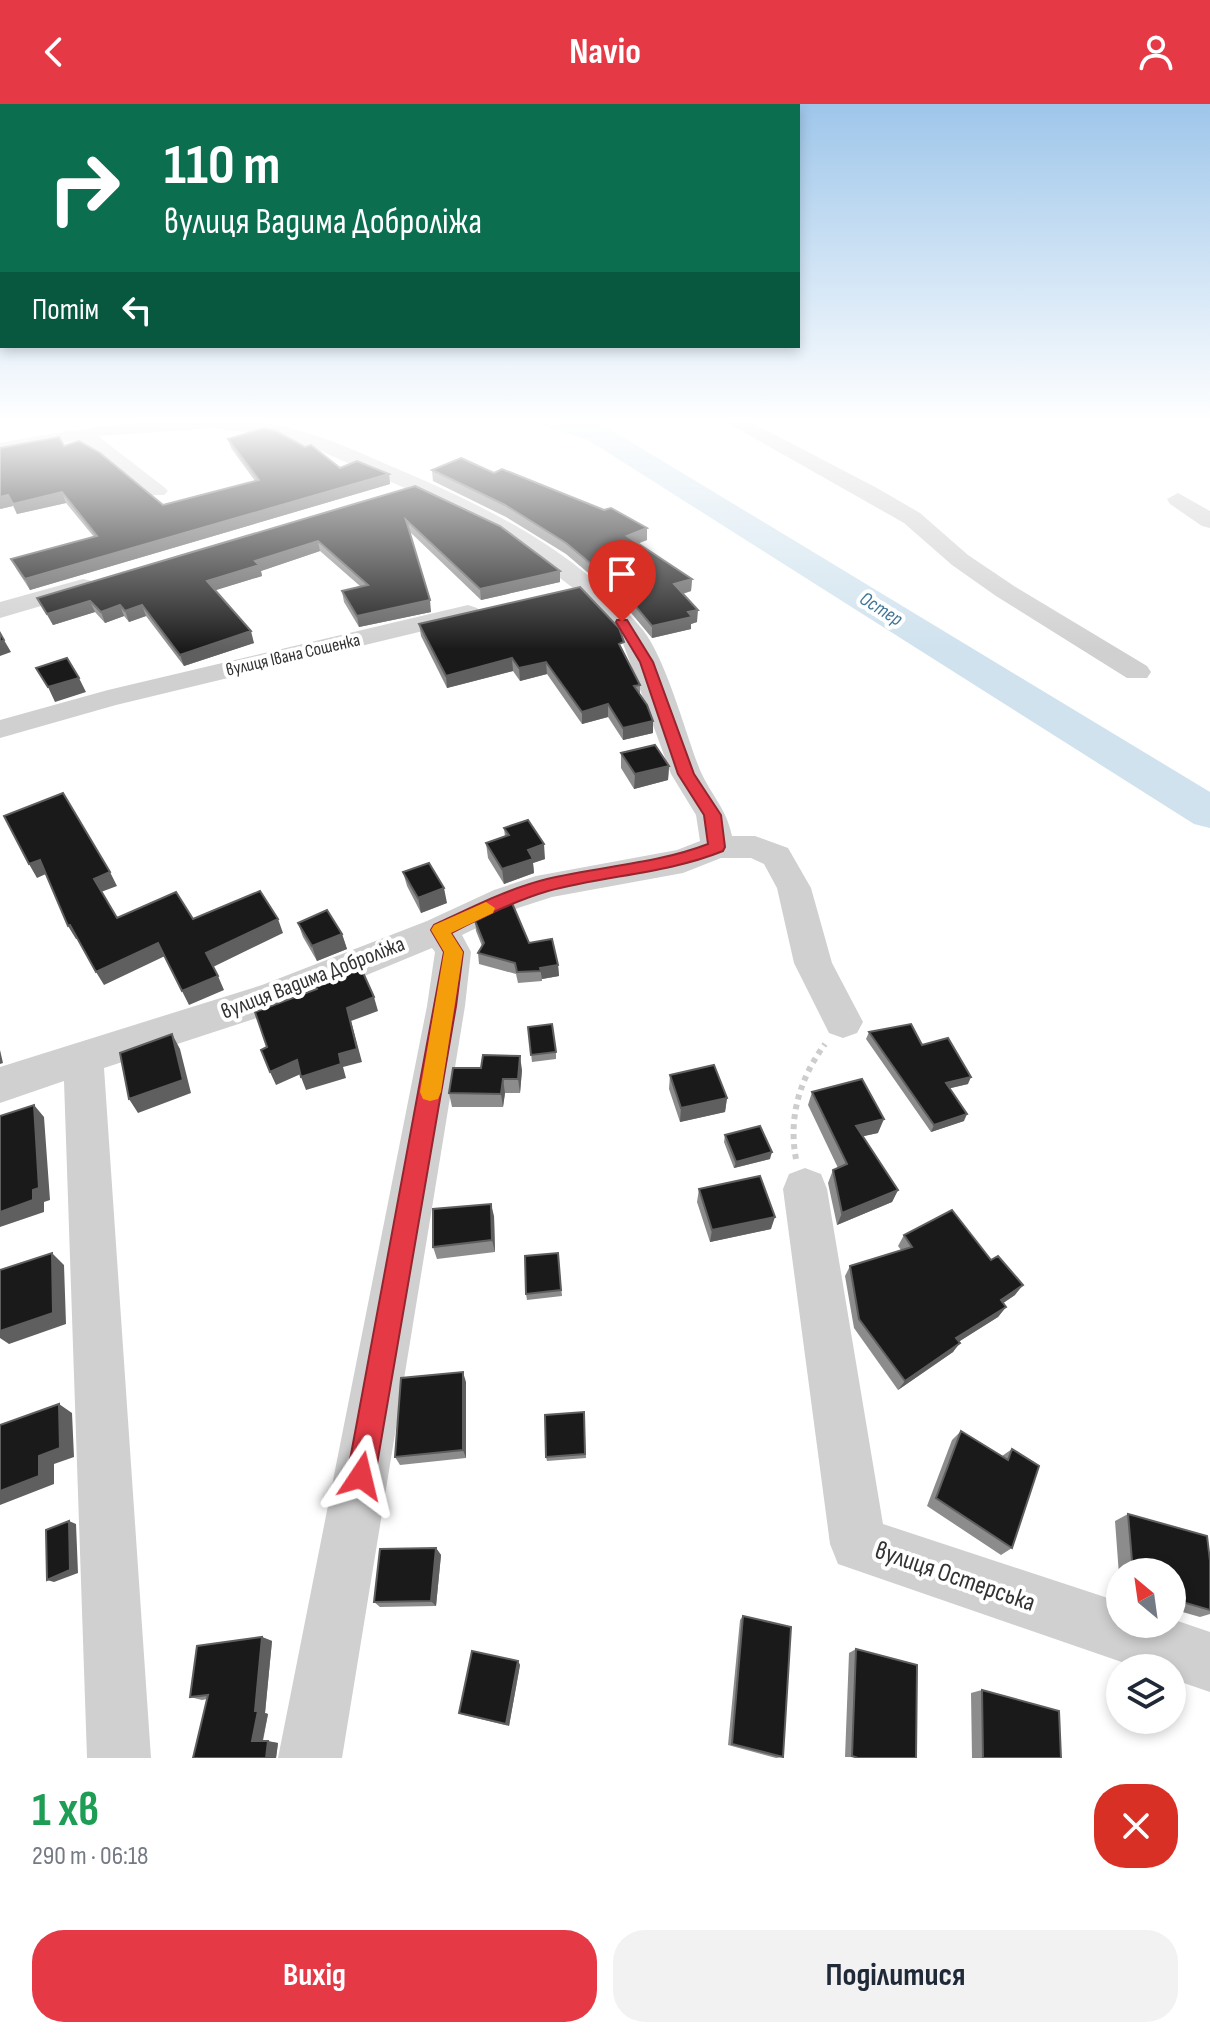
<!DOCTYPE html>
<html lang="uk">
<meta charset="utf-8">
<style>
:root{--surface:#fff;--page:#f2f2f3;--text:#1f2937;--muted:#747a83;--accent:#e63946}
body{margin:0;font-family:"Sofia Sans Condensed",sans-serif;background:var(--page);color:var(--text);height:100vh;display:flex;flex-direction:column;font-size:30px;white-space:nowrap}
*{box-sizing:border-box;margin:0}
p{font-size:26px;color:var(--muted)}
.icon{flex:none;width:44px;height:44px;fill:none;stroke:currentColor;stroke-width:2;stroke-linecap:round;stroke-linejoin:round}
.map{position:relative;height:1654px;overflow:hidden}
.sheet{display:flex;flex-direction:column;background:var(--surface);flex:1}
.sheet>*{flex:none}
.banner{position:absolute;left:0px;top:0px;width:800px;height:244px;box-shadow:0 4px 12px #0003;background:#0b6e4f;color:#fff;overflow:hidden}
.needle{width:52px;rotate:331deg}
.controls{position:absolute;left:1106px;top:1454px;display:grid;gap:16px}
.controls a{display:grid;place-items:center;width:80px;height:80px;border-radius:50%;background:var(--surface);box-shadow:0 4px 12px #0003;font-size:40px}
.pin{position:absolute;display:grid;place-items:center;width:68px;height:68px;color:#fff;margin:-82px -34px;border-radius:50% 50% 50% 0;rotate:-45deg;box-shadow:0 0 8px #0007}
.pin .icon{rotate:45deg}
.me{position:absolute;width:88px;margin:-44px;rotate:10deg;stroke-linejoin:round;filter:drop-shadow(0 0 6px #0008)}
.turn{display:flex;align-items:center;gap:28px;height:168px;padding:0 32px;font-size:36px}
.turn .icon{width:104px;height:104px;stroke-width:2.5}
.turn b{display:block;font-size:56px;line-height:68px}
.then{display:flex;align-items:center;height:76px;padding:0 32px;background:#0003;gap:16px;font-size:30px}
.round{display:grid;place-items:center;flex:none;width:84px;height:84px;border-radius:32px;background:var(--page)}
.head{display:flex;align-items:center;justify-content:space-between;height:136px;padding:0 32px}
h1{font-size:48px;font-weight:700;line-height:60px;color:#1e9e55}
.button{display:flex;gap:16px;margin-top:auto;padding:16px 32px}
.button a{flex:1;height:92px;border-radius:32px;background:var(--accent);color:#fff;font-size:32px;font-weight:700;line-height:92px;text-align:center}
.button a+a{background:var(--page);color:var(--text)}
header{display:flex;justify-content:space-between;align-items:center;height:104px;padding:0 32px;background:var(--accent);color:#fff;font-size:36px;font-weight:700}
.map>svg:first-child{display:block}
</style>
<header><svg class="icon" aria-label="back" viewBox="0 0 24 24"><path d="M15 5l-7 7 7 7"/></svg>Navio<svg class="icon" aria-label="person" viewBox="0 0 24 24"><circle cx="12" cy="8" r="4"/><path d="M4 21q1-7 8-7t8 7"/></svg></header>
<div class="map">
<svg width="1210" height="1654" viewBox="0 0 1210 1654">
<rect width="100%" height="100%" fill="#fff"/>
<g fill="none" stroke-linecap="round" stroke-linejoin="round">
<path fill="#cfe2ee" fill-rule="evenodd" d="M 534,314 L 576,314 L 608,324 L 1210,688 L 1210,724 L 1194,720 L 588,336 L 537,320 Z"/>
<path stroke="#cdcdcd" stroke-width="6" stroke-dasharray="5 5" stroke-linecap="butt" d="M 796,1055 C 788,1013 800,974 825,940"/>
<path fill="#d0d0d0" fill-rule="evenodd" d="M 227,314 C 245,317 264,318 281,322 C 325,331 366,352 407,369 C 495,407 581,450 643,526 C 666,556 684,624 698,661 C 708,688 726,702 732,732 L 755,732 L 788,744 L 811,784 L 832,859 L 863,918 L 857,929 L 843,934 L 829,929 L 794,859 L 777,784 L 764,760 L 751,754 L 721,754 L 683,769 L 552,793 L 518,804 L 462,831 L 471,848 L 465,902 L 342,1654 L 278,1654 L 427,902 L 435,848 L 432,844 L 287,904 L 104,964 L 151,1654 L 87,1654 L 64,977 L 0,999 L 0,963 L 262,881 L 427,817 L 494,786 L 536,772 L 677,746 L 700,737 L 696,711 L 671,670 L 621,534 L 577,487 L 502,430 L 455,406 L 316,345 L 276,332 L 213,324 L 98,332 L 164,383 L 168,387 L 164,391 L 150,391 L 79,336 L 0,351 L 0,339 C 76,325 149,314 227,314 Z
M 719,314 L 743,314 L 877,384 L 920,409 L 968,451 L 1014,482 L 1147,562 L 1151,568 L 1147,574 L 1127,574 L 996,492 L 952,461 L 904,419 Z
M 1178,389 L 1210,407 L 1210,424 L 1202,422 L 1170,400 L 1167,395 Z
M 83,475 L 92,477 L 95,482 L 92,487 L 0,514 L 0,498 Z
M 468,501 L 477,504 L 481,509 L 477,514 L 116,601 L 0,634 L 0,616 L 108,586 Z
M 805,1064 L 821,1070 L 827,1085 L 883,1420 L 1120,1498 L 1120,1520 L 1172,1520 L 1172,1515 L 1210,1528 L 1210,1588 L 1172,1575 L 1172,1564 L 1139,1564 L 838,1460 L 830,1440 L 783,1085 L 789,1070 Z"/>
</g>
<path fill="#8c8c8c" d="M 228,335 L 340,364 L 389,370 L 390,380 L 30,486 L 17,466 L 11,455 L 94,433 L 66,399 L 17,410 L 13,402 L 0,405 L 64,342 L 163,401 L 255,377 L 231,344 Z
M 432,366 L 494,369 L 647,424 L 647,436 L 638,439 L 692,475 L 691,487 L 683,490 L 697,518 L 691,520 L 691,525 L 652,534 L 621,497 L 566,450 L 506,413 L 433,377 Z
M 415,382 L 560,467 L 560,478 L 481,496 L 410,428 L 431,508 L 359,523 L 344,498 L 342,487 L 360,482 L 320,447 L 261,467 L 262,472 L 215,486 L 254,539 L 184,562 L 146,512 L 129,518 L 124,512 L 105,519 L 95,508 L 53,521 L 37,494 Z
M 419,520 L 624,549 L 640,581 L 640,590 L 653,629 L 623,636 L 608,613 L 582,620 L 547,570 L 520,577 L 513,567 L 447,584 L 421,532 Z
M 621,649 L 669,662 L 668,676 L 634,685 L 621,664 Z
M 504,724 L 545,755 L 533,759 L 534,769 L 504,780 L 488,754 L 486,739 L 505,733 Z
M 403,768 L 447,799 L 421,809 L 407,782 Z
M 475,817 L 529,839 L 558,861 L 559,872 L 542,875 L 542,877 L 518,879 L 516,870 L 479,860 L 478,849 L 482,842 L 476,827 Z
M 298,819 L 342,830 L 347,845 L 317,857 L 303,833 Z
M 528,923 L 556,948 L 556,955 L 532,958 Z
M 869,928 L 968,980 L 950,984 L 964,1017 L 931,1028 L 866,935 Z
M 522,966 L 520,989 L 505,989 L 503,1003 L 452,1003 L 449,989 Z
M 670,971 L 727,994 L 725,1008 L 680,1018 L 669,985 Z
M 812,988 L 878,1029 L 863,1032 L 898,1086 L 892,1098 L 837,1121 L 828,1079 L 833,1066 L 838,1064 L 808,1001 Z
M 725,1031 L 770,1055 L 734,1064 L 724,1038 Z
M 699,1085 L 771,1125 L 710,1138 L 697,1098 Z
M 494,1112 L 495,1148 L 437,1155 L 433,1143 Z
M 904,1131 L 1015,1191 L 1003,1199 L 1006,1203 L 998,1213 L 959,1237 L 953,1248 L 898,1286 L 854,1224 L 845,1172 L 850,1162 L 901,1146 L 898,1142 Z
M 558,1149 L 562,1192 L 527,1196 L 526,1190 Z
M 466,1278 L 466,1354 L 400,1361 L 395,1353 Z
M 584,1308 L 586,1354 L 547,1357 L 546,1353 Z
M 961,1327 L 1002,1352 L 1012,1345 L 1012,1444 L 1001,1451 L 927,1402 L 952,1336 Z
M 1128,1410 L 1210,1457 L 1210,1510 L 1200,1513 L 1172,1505 L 1172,1468 L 1120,1468 L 1120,1484 L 1115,1417 Z
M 436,1444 L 441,1451 L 436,1502 L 380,1503 L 374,1498 Z
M 743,1512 L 783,1653 L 776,1654 L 728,1641 L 740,1516 Z
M 262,1533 L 272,1537 L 265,1609 L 268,1610 L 263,1637 L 278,1639 L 276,1654 L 193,1654 L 207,1595 L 202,1596 L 190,1593 Z
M 856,1545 L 916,1654 L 845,1653 L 849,1549 Z
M 518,1557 L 520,1561 L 509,1622 L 464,1611 L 459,1609 Z
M 982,1586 L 1061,1654 L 972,1654 L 971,1589 Z"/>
<path fill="#5f5f5f" d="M 389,370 L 390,380 L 30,486 L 25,475 Z
M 62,388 L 66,399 L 17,410 L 13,400 Z
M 8,391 L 13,402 L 0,405 L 0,393 Z
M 647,424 L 647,436 L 627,444 L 627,432 Z
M 318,437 L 320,447 L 261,467 L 262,472 L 210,488 L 207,477 L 255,457 Z
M 560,467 L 560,478 L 481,496 L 480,485 Z
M 692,475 L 691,487 L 674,492 L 674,480 Z
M 430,496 L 431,508 L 359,523 L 357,512 Z
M 90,497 L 95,508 L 53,521 L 47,510 Z
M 120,501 L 124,512 L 105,519 L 101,508 Z
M 142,501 L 146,512 L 129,518 L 125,507 Z
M 698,506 L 697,518 L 691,520 L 691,525 L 652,534 L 652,522 L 688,508 Z
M 251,527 L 254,539 L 184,562 L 180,551 Z
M 4,536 L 11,548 L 0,552 L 0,538 Z
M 512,554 L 513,567 L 447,584 L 446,572 Z
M 546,558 L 547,570 L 520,577 L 519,564 Z
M 79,574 L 86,588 L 55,598 L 48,583 Z
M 608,600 L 608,613 L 582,620 L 582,608 Z
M 653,617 L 653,629 L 623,636 L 623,624 Z
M 669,662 L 668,676 L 634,685 L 635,670 Z
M 544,740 L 545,755 L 533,759 L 534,769 L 504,780 L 502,765 L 528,746 Z
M 40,756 L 48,769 L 37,774 L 29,760 Z
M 110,768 L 117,782 L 101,788 L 94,775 Z
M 444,784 L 447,799 L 421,809 L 418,794 Z
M 278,815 L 283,829 L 213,863 L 206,849 Z
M 70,821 L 79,834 L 76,835 L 68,822 Z
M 342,830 L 347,845 L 317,857 L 312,842 Z
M 158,839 L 165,852 L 104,881 L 96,868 Z
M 558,861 L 559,872 L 542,875 L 540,864 Z
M 218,872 L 224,886 L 189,901 L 182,887 Z
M 374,893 L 378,907 L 351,917 L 362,958 L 343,963 L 346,974 L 306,986 L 301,973 L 339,950 L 347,904 Z
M 172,930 L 180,945 L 191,989 L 138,1009 L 129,995 Z
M 0,946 L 3,959 L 0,960 Z
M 520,952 L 522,966 L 520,989 L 518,975 Z
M 297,956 L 303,969 L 276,981 L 270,968 Z
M 971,973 L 968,980 L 943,986 L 946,979 Z
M 503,975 L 505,989 L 503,1003 L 501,990 Z
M 727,994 L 725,1008 L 680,1018 L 681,1004 Z
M 34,1001 L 44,1013 L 50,1096 L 44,1098 L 44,1108 L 0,1123 L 0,1108 Z
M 967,1010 L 964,1017 L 931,1028 L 934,1021 Z
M 884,1015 L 878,1029 L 851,1035 L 856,1022 Z
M 772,1048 L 770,1055 L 734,1064 L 736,1058 Z
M 898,1086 L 892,1098 L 837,1121 L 842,1109 Z
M 491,1100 L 494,1112 L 495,1148 L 492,1136 Z
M 775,1113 L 771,1125 L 710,1138 L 712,1126 Z
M 52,1149 L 64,1161 L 66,1220 L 9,1240 L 0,1234 L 0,1227 Z
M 1023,1181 L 1015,1191 L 993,1206 L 1001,1196 Z
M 1006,1203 L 998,1213 L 949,1244 L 956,1234 Z
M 960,1239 L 953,1248 L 898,1286 L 905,1277 Z
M 463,1268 L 466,1278 L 466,1354 L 463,1346 Z
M 59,1300 L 72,1309 L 74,1353 L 54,1360 L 54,1380 L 0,1401 L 0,1387 L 39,1352 Z
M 69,1417 L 76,1420 L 78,1469 L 54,1478 L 47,1476 Z
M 436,1444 L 441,1451 L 436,1502 L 431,1497 Z
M 262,1533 L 272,1537 L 265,1609 L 268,1610 L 262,1639 L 252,1637 Z
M 518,1557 L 520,1561 L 509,1622 L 506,1620 Z
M 268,1637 L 278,1639 L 276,1654 L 266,1654 Z"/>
<path fill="#1a1a1a" stroke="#5f5f5f" stroke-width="2" d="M 264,324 L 276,327 L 305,343 L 311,341 L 340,364 L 357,357 L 389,370 L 25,475 L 11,455 L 97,432 L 62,388 L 13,400 L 8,391 L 0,393 L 0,344 L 59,333 L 64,342 L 79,337 L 100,349 L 163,401 L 259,376 L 228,335 Z
M 461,354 L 494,369 L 502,365 L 604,406 L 611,404 L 647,424 L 627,432 L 692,475 L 674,480 L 698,506 L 688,508 L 692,513 L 652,522 L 621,485 L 566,439 L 505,401 L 432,366 Z
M 415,382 L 500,422 L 560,467 L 480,485 L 406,416 L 430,496 L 357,512 L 342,487 L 368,481 L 318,437 L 255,457 L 259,461 L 207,477 L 251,527 L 180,551 L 142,501 L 125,507 L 120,501 L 101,508 L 90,497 L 47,510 L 37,494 Z
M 580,483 L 619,524 L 624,538 L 619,540 L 640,581 L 634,582 L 647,601 L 653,617 L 623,624 L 608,600 L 582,608 L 546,558 L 519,564 L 512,554 L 446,572 L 419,520 Z
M 0,529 L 4,536 L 0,538 Z
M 67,554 L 79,574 L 48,583 L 36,564 Z
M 655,641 L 669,662 L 635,670 L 621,649 Z
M 63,689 L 110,768 L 94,775 L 117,814 L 176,788 L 193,815 L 260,787 L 278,815 L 206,849 L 218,872 L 182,887 L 158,839 L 96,868 L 70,821 L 68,822 L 40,756 L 29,760 L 4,712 Z
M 528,716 L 544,740 L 528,746 L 533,755 L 502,765 L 486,739 L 509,731 L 504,724 Z
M 429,759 L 444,784 L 418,794 L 403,768 Z
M 512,799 L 529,839 L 552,835 L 558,861 L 540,864 L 541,867 L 517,868 L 515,859 L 478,849 L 484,839 L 475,817 Z
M 327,806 L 342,830 L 312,842 L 298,819 Z
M 360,862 L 374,893 L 347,904 L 357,945 L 339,950 L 341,960 L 301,973 L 297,956 L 270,968 L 261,946 L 267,943 L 255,908 L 317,885 L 315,880 Z
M 552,920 L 556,948 L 531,951 L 528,923 Z
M 911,920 L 922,941 L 948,934 L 971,973 L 946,979 L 967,1010 L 934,1021 L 869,928 Z
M 172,930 L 183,976 L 129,995 L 120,949 Z
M 483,951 L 520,952 L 518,975 L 503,975 L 501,990 L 449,989 L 453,964 L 481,964 Z
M 714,961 L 727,994 L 681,1004 L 670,971 Z
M 862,975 L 884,1015 L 856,1022 L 898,1086 L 842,1109 L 833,1066 L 847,1060 L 812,988 Z
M 34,1001 L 39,1084 L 33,1086 L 33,1096 L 0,1108 L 0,1012 Z
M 760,1022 L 772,1048 L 736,1058 L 725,1031 Z
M 760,1072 L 775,1113 L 712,1126 L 699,1085 Z
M 491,1100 L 492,1136 L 433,1143 L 433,1105 Z
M 952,1106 L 991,1156 L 998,1152 L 1023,1181 L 1001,1196 L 1006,1203 L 956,1234 L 960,1239 L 905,1277 L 859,1215 L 850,1162 L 912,1143 L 904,1131 Z
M 52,1149 L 53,1209 L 0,1227 L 0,1166 Z
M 558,1149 L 561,1186 L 526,1190 L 525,1152 Z
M 463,1268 L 463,1346 L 395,1353 L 401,1274 Z
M 59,1300 L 60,1344 L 39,1352 L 39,1372 L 0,1387 L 0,1321 Z
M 584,1308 L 585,1350 L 546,1353 L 545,1311 Z
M 961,1327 L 1008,1356 L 1012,1345 L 1039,1362 L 1012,1444 L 936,1394 Z
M 1128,1410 L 1207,1432 L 1210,1457 L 1210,1506 L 1172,1495 L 1172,1468 L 1133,1468 Z
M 69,1417 L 70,1466 L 47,1476 L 46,1426 Z
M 436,1444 L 431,1497 L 374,1498 L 380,1445 Z
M 743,1512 L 791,1523 L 783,1653 L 732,1640 Z
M 262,1533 L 255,1607 L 258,1607 L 252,1637 L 268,1637 L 266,1654 L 193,1654 L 208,1591 L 190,1593 L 197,1542 Z
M 856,1545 L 917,1561 L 916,1654 L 858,1654 L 852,1652 Z
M 472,1547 L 518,1557 L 506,1620 L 459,1609 Z
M 982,1586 L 1059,1607 L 1061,1654 L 983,1654 Z"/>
<linearGradient id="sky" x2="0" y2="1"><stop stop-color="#9ec6ea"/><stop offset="0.58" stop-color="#fff"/><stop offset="1" stop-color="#fff" stop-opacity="0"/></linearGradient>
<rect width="1210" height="546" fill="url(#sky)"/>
<path fill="#e63946" stroke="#96252e" stroke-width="2" d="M 617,516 L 627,516 L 653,558 L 694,670 L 721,711 L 725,743 L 723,747 C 666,770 606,771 548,787 C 514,797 483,813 451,829 L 463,848 L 456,902 L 375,1372 L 371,1382 L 361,1386 L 351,1382 L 347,1372 L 444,848 L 431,826 L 434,821 C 470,804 507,785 547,775 C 601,762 656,760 708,740 L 704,711 L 678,670 L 640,558 L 616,518 Z"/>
<path fill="#f59e0b" d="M 486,798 L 495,804 L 493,809 L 451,829 L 463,848 L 441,988 L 438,995 L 430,997 L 423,995 L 420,988 L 444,848 L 431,826 L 434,821 Z"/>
<g text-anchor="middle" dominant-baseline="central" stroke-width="8" stroke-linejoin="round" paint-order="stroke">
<g font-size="18" fill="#333" stroke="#fff">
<text transform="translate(293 551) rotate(-13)">вулиця Івана Сошенка</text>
</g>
<g font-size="20" font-style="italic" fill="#3f7597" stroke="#fff">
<text transform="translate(881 505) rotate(32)">Остер</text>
</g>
<g font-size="22" fill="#333" stroke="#fff">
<text transform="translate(313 874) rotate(-21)">вулиця Вадима Доброліжа</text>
</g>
<g font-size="26" fill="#333" stroke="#fff">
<text transform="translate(955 1473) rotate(19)">вулиця Остерська</text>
</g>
</g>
</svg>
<div class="controls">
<a><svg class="needle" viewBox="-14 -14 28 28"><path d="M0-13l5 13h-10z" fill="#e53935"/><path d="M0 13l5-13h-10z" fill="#747a83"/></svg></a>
<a><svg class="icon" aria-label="layers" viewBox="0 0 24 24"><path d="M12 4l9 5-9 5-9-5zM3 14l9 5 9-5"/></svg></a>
</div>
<div class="pin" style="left:622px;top:518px;background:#d93025"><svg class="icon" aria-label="arrive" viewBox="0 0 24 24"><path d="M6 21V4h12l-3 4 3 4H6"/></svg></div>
<svg class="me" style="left:361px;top:1372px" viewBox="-20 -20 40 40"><path d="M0-17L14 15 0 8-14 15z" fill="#e63946" stroke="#fff" stroke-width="4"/></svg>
<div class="banner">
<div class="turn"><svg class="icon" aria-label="right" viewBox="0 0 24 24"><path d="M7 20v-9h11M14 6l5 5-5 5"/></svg><div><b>110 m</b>вулиця Вадима Доброліжа</div></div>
<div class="then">Потім<svg class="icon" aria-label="left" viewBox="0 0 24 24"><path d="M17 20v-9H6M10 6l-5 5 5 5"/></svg></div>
</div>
</div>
<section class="sheet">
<div class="head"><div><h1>1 хв</h1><p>290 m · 06:18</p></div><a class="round" style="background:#d93025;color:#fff"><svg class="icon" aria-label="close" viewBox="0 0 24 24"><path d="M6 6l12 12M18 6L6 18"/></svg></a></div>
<div class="button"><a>Вихід</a><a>Поділитися</a></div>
</section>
